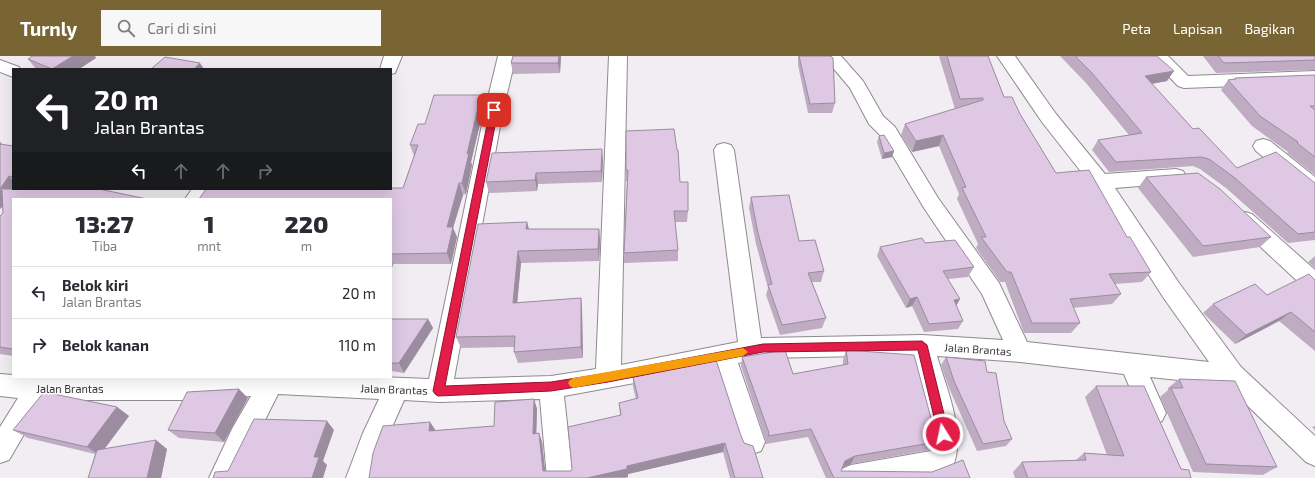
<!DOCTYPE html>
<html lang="id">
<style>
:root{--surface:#fff;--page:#f7f7f7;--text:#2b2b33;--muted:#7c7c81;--line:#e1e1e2;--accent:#796534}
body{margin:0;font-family:"Exo 2",sans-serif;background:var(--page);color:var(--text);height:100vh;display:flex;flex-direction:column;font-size:15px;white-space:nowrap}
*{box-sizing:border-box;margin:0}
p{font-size:13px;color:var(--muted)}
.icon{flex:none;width:22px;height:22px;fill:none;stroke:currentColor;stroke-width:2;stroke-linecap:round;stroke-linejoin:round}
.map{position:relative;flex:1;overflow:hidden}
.side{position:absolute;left:12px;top:142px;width:380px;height:180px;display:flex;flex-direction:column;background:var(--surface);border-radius:0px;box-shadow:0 4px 16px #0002}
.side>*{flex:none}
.banner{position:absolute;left:12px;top:12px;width:380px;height:122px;border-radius:0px;box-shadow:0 4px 16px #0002;background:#202124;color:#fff;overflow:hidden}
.pin{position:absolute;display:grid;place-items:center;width:34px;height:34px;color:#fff;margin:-17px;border-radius:8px;box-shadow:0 2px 6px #0006}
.me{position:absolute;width:44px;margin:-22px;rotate:350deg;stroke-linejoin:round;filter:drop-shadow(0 0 3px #0008)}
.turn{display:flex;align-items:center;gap:14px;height:84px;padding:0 16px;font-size:18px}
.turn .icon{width:52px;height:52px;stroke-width:2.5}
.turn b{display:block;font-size:28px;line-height:34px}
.lanes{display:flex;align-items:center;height:38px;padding:0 16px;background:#0003;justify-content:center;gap:20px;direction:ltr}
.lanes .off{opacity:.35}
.eta{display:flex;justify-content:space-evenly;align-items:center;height:68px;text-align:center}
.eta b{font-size:24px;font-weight:800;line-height:28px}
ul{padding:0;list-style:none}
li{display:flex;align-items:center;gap:12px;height:52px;padding:0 16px;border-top:1px solid var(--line)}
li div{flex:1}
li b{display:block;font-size:15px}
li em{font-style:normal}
header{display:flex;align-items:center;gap:24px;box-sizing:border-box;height:56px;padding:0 20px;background:var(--accent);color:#fff}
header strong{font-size:19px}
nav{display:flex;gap:22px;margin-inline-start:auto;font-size:14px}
.search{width:280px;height:36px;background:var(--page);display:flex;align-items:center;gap:10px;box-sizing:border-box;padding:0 14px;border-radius:0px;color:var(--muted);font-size:15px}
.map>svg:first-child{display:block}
</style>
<header>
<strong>Turnly</strong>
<div class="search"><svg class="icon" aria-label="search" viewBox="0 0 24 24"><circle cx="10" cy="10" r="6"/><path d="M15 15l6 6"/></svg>Cari di sini</div>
<nav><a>Peta</a><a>Lapisan</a><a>Bagikan</a></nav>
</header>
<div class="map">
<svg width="1315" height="422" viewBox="0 0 1315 422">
<rect width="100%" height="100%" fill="#f1edf2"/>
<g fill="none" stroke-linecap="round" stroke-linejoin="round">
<defs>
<path id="minor" d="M 384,0 L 402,0 L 395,17 L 391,18 L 391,13 L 380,13 Z
M 498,0 L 516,0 L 503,54 L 454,323 L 551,320 L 596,313 L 609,0 L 627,0 L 621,309 L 738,286 L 714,94 L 717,89 L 724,87 L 731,89 L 734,94 L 761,282 L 922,279 L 1003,284 L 982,238 L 924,152 L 881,80 L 869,68 L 850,32 L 823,0 L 841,0 L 863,25 L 883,60 L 895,71 L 938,142 L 999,227 L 1027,286 L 1209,306 L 1163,241 L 1093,131 L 1042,66 L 997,0 L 1015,0 L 1056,58 L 1105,118 L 1176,113 L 1183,115 L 1186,120 L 1183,125 L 1176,127 L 1115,132 L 1179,227 L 1241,311 L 1315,380 L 1315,410 L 1306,406 L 1226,329 L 1150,321 L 1166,357 L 1162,365 L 1153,369 L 1144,365 L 1124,318 L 1020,306 L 937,300 C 947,334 967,379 952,413 L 926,422 L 838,422 L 842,413 L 851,409 L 931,395 L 929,362 L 913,299 L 763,302 L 738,307 L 765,386 L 761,395 L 752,398 L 743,395 L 739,386 L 716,312 L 564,340 L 573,422 L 547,422 L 540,343 L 439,346 L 404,344 L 389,378 L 372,422 L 346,422 L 363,377 L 379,343 L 278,338 L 236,422 L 209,422 L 232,373 L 251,340 L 193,344 L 44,344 L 9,404 L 0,407 L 0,371 L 18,342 L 0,340 L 0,318 L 13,319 L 13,321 L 57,322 L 379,321 L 429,323 L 485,54 Z
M 1149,0 L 1168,0 L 1188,20 L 1315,15 L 1315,27 L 1184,32 L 1178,30 Z
M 0,4 L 19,11 L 20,13 L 13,13 L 13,21 L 0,16 Z
M 1263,83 L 1270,85 L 1315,121 L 1315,139 L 1308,137 L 1256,95 L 1253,90 L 1256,85 Z
M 192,133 L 213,133 L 206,143 L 185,143 Z
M 1245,156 L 1252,158 L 1315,214 L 1315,237 L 1307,234 L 1238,170 L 1235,164 L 1238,158 Z"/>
</defs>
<use href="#minor" stroke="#8e8a8f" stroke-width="2"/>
<use href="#minor" fill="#fff" fill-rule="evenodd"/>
</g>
<path fill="#bfacc3" d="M 513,0 L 561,0 L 560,17 L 513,18 L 511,7 Z
M 798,0 L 831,0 L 835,47 L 832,57 L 808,57 L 798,9 Z
M 939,0 L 988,0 L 1004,41 L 1020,58 L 1056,117 L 1127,181 L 1151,216 L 1142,226 L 1115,228 L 1121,238 L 1112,248 L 1073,252 L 1080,267 L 1071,277 L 1024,277 L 1005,226 L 1000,226 L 976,192 L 978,188 L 957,143 L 959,138 L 939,90 L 912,96 L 901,79 L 905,68 L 955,53 Z
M 1060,0 L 1157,0 L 1167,25 L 1152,28 L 1193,73 L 1237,112 L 1315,127 L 1315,184 L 1288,187 L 1226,132 L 1200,113 L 1193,110 L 1109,116 L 1092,94 L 1098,84 L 1129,79 L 1086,27 Z
M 1203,0 L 1315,0 L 1315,14 L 1216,17 Z
M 96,2 L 79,13 L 36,13 L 28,3 Z
M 1315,19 L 1315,119 L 1287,97 L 1288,96 L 1252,70 L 1221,34 L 1228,24 L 1234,23 L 1235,22 Z
M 481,39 L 484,51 L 471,106 L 472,109 L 466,138 L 463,139 L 453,172 L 457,181 L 451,208 L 393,208 L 391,215 L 391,143 L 336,133 L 403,132 L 414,100 L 410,89 L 425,68 Z
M 626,75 L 680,126 L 688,155 L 687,166 L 675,166 L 678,194 L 678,205 L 624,207 L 624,197 L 627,125 L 626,125 Z
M 879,80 L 894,95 L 892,101 L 882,103 L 877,86 Z
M 0,85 L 3,89 L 13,90 L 13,133 L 102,133 L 13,143 L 13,300 L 0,298 L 0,160 L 3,157 L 2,150 L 0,153 Z
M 603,104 L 602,126 L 538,128 L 537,135 L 489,137 L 486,126 Z
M 1146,121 L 1271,181 L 1260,191 L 1193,201 L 1138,132 Z
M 751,141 L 799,185 L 824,215 L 821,226 L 812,226 L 826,262 L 822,272 L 780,279 L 766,239 L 768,232 L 756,188 L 749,152 Z
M 527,166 L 529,173 L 599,173 L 600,185 L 599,205 L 521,207 L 517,247 L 581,242 L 582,254 L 583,302 L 518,307 L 514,296 L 515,291 L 461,292 L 456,281 Z
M 925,187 L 974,211 L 968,221 L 948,223 L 956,249 L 963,265 L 958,273 L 924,276 L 912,250 L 906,252 L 877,200 L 880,191 Z
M 1315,200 L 1315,212 L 1308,206 Z
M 1315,224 L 1315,295 L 1279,265 L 1235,288 L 1203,257 L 1213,248 L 1267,239 Z
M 391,263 L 428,263 L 433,272 L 404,317 L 391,315 Z
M 846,294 L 936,386 L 929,394 L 851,408 L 842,412 L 841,415 L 970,422 L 826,422 L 808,381 L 766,388 L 766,386 L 741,310 L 742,301 L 793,318 L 843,309 L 843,304 Z
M 946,301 L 987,316 L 1004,365 L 1012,383 L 1006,390 L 977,395 L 949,332 L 941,309 Z
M 633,321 L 740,377 L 744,387 L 763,422 L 730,422 L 723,396 L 628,418 L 628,421 L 626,422 L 369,422 L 430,366 L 435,375 L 494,370 L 534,343 L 537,353 L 536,378 L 539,377 L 542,386 L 545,415 L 571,415 L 620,359 L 619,347 L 636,343 L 633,331 Z
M 1179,323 L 1277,411 L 1263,419 L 1193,416 L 1160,341 L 1168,334 L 1168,332 Z
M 1096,330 L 1181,413 L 1191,422 L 1015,422 L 1013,416 L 1022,406 L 1076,404 L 1084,397 L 1107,399 L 1085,341 Z
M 248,342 L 224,386 L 179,382 L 168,374 Z
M 117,351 L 129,360 L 104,393 L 167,393 L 161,422 L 88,422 L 95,398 L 28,382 L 13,374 Z
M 1315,370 L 1315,374 L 1312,371 Z"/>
<path fill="#9b8c9f" d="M 73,0 L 95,0 L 96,2 L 79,13 L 52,13 Z
M 559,0 L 561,0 L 560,17 L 558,7 Z
M 200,7 L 204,13 L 194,13 Z
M 1174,15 L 1167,25 L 1139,30 L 1145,20 Z
M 481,39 L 484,51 L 471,106 L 472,109 L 466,138 L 462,127 L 467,98 Z
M 943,79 L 939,90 L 912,96 L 916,85 Z
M 602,93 L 603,104 L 602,126 L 601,115 Z
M 894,95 L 892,101 L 882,103 L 884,97 Z
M 536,117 L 538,128 L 537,135 L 535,124 Z
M 9,120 L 13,125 L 13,133 L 5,148 L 0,153 L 0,133 Z
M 459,127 L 463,139 L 453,172 L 457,181 L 451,208 L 447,197 L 447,171 Z
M 527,166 L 530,178 L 526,173 Z
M 599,173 L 600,185 L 599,205 L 598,193 Z
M 518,195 L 521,207 L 516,259 L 513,247 Z
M 391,205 L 393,208 L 391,215 Z
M 917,241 L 912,250 L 906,252 L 910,243 Z
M 581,242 L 582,254 L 583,302 L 581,291 Z
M 960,243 L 955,252 L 954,244 Z
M 1291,256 L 1279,265 L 1235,288 L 1246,279 Z
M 428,263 L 433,272 L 404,317 L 399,307 Z
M 239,333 L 248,342 L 224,386 L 215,377 Z
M 534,343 L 537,353 L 536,387 L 533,378 Z
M 117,351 L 129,360 L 100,399 L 87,391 Z
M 327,365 L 334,374 L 323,405 L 327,409 L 323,422 L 312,422 L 314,401 Z
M 430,366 L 436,375 L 429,375 Z
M 539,377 L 542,386 L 546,422 L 543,415 Z
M 156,384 L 167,393 L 161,422 L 147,422 Z
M 725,387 L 723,396 L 628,418 L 628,421 L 587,422 L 627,410 Z
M 855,400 L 851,408 L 841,412 L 845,405 Z"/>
<path fill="#dec8e3" stroke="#9b8c9f" d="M 32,0 L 73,0 L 52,13 L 28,3 Z
M 513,0 L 559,0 L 558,7 L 511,7 Z
M 799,0 L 831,0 L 833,2 L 835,47 L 810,48 Z
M 947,0 L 988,0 L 1004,41 L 1012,41 L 1020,58 L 1056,117 L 1089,114 L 1127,181 L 1130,181 L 1151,216 L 1109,218 L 1121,238 L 1070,243 L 1080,267 L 1032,267 L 1011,216 L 1007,216 L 981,181 L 986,181 L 962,132 L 966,131 L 943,79 L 916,85 L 905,68 L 983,44 L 983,42 L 960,43 Z
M 1075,0 L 1157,0 L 1174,15 L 1145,20 L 1193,73 L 1199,72 L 1237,112 L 1276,96 L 1315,127 L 1315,176 L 1298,178 L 1235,122 L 1209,103 L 1201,101 L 1116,106 L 1098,84 L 1142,77 L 1092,17 Z
M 1218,0 L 1315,0 L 1315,4 L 1224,7 Z
M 165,1 L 200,7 L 194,13 L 151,13 Z
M 1315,19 L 1315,50 L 1310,50 L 1315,54 L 1315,101 L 1297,87 L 1298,86 L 1260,60 L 1228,24 L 1236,23 L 1235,22 Z
M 434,39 L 481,39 L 467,98 L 469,97 L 462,127 L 459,127 L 447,171 L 453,171 L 447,197 L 391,198 L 391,143 L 199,143 L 206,133 L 391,133 L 391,132 L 403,132 L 418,89 L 410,89 L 418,68 L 425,68 Z
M 674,73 L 677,94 L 678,94 L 680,126 L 688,126 L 688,155 L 674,155 L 678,194 L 624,197 L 628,114 L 626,114 L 626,75 Z
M 884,79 L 894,95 L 884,97 L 879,80 Z
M 0,88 L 13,90 L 13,121 L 9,120 L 0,133 L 99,133 L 147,143 L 13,143 L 13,293 L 0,291 L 0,160 L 3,157 L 2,134 L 0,135 Z
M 602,93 L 601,115 L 536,117 L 535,124 L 486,126 L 492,97 Z
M 1198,117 L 1220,133 L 1271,181 L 1203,190 L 1146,121 Z
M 789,139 L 799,185 L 815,184 L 824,215 L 808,217 L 826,262 L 782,269 L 768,229 L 772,228 L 758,177 L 751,141 Z
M 527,166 L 526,173 L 599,173 L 598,193 L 518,195 L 513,247 L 581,242 L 581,291 L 514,296 L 515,280 L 456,281 L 478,168 Z
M 922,182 L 925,187 L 955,184 L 974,211 L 943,215 L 960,243 L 954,244 L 963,265 L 929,268 L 917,241 L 910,243 L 880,191 Z
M 1309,218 L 1315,224 L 1315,276 L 1291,256 L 1246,279 L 1213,248 L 1255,228 L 1267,239 Z
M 391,263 L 428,263 L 399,307 L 391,307 Z
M 785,294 L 793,318 L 848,308 L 846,294 L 914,299 L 935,377 L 936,386 L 855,400 L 845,405 L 841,415 L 932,416 L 963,404 L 970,422 L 834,422 L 811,373 L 768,380 L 769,377 L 742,301 Z
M 946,301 L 985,305 L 987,316 L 996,317 L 1004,365 L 1012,383 L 983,388 L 954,325 Z
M 716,304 L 740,377 L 744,387 L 753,390 L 763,422 L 735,422 L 725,387 L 627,410 L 627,413 L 587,422 L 369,422 L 373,397 L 383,370 L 430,366 L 429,375 L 494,370 L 495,346 L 534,343 L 533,378 L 539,377 L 543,415 L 571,415 L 572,413 L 568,371 L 621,359 L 619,347 L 638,342 L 633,321 Z
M 1179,323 L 1235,325 L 1277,411 L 1206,408 L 1171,332 L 1183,332 Z
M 1096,330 L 1144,330 L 1181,413 L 1189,414 L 1191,422 L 1028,422 L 1022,406 L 1086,404 L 1084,397 L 1124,400 Z
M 239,333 L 215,377 L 168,374 L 187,336 Z
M 44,336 L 117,351 L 87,391 L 13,374 Z
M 254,363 L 327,365 L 314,401 L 319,401 L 312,422 L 213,422 L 215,416 L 228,415 Z
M 156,384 L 147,422 L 88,422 L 97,394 Z"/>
<path fill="#e11d48" stroke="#92132f" d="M 494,52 L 498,54 L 445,330 L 551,326 L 608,317 L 763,288 L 922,285 L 927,289 L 949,378 L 947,381 L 943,383 L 940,381 L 938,378 L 918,294 L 763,296 L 608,326 L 551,335 L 438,340 L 435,338 L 433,335 L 490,54 Z"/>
<path fill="#f59e0b" d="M 743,292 L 748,296 L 743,300 L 573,332 L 570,330 L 568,327 L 570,324 L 573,322 Z"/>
<g text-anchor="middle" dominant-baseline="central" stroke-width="3" stroke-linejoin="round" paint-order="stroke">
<g font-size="11" fill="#3a383b" stroke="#fff">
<text transform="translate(978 293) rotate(4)">Jalan Brantas</text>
<text x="70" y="332">Jalan Brantas</text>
<text transform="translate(394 333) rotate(2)">Jalan Brantas</text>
</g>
</g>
</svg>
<div class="pin" style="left:494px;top:54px;background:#d93025"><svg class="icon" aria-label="arrive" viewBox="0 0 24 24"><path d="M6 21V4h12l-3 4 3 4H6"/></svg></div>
<svg class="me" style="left:943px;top:378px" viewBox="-20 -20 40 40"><circle r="17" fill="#e11d48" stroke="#fff" stroke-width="3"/><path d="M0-11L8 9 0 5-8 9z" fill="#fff"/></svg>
<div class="banner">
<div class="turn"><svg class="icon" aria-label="left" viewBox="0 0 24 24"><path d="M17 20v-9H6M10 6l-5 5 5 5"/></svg><div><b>20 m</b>Jalan Brantas</div></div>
<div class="lanes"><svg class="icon" aria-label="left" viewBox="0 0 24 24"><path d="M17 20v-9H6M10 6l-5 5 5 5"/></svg><svg class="icon off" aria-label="ahead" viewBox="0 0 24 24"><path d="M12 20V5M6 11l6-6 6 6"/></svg><svg class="icon off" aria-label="ahead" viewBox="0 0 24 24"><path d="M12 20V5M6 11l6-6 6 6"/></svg><svg class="icon off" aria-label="right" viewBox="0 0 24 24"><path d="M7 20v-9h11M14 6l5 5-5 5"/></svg></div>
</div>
<section class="side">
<div class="eta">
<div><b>13:27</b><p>Tiba</p></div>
<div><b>1</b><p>mnt</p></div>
<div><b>220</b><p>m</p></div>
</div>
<ul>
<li><svg class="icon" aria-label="left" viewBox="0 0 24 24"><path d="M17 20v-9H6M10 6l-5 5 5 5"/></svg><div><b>Belok kiri</b><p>Jalan Brantas</p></div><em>20 m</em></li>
<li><svg class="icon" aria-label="right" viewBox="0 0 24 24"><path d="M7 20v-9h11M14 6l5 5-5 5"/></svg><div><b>Belok kanan</b></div><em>110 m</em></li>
</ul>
</section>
</div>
